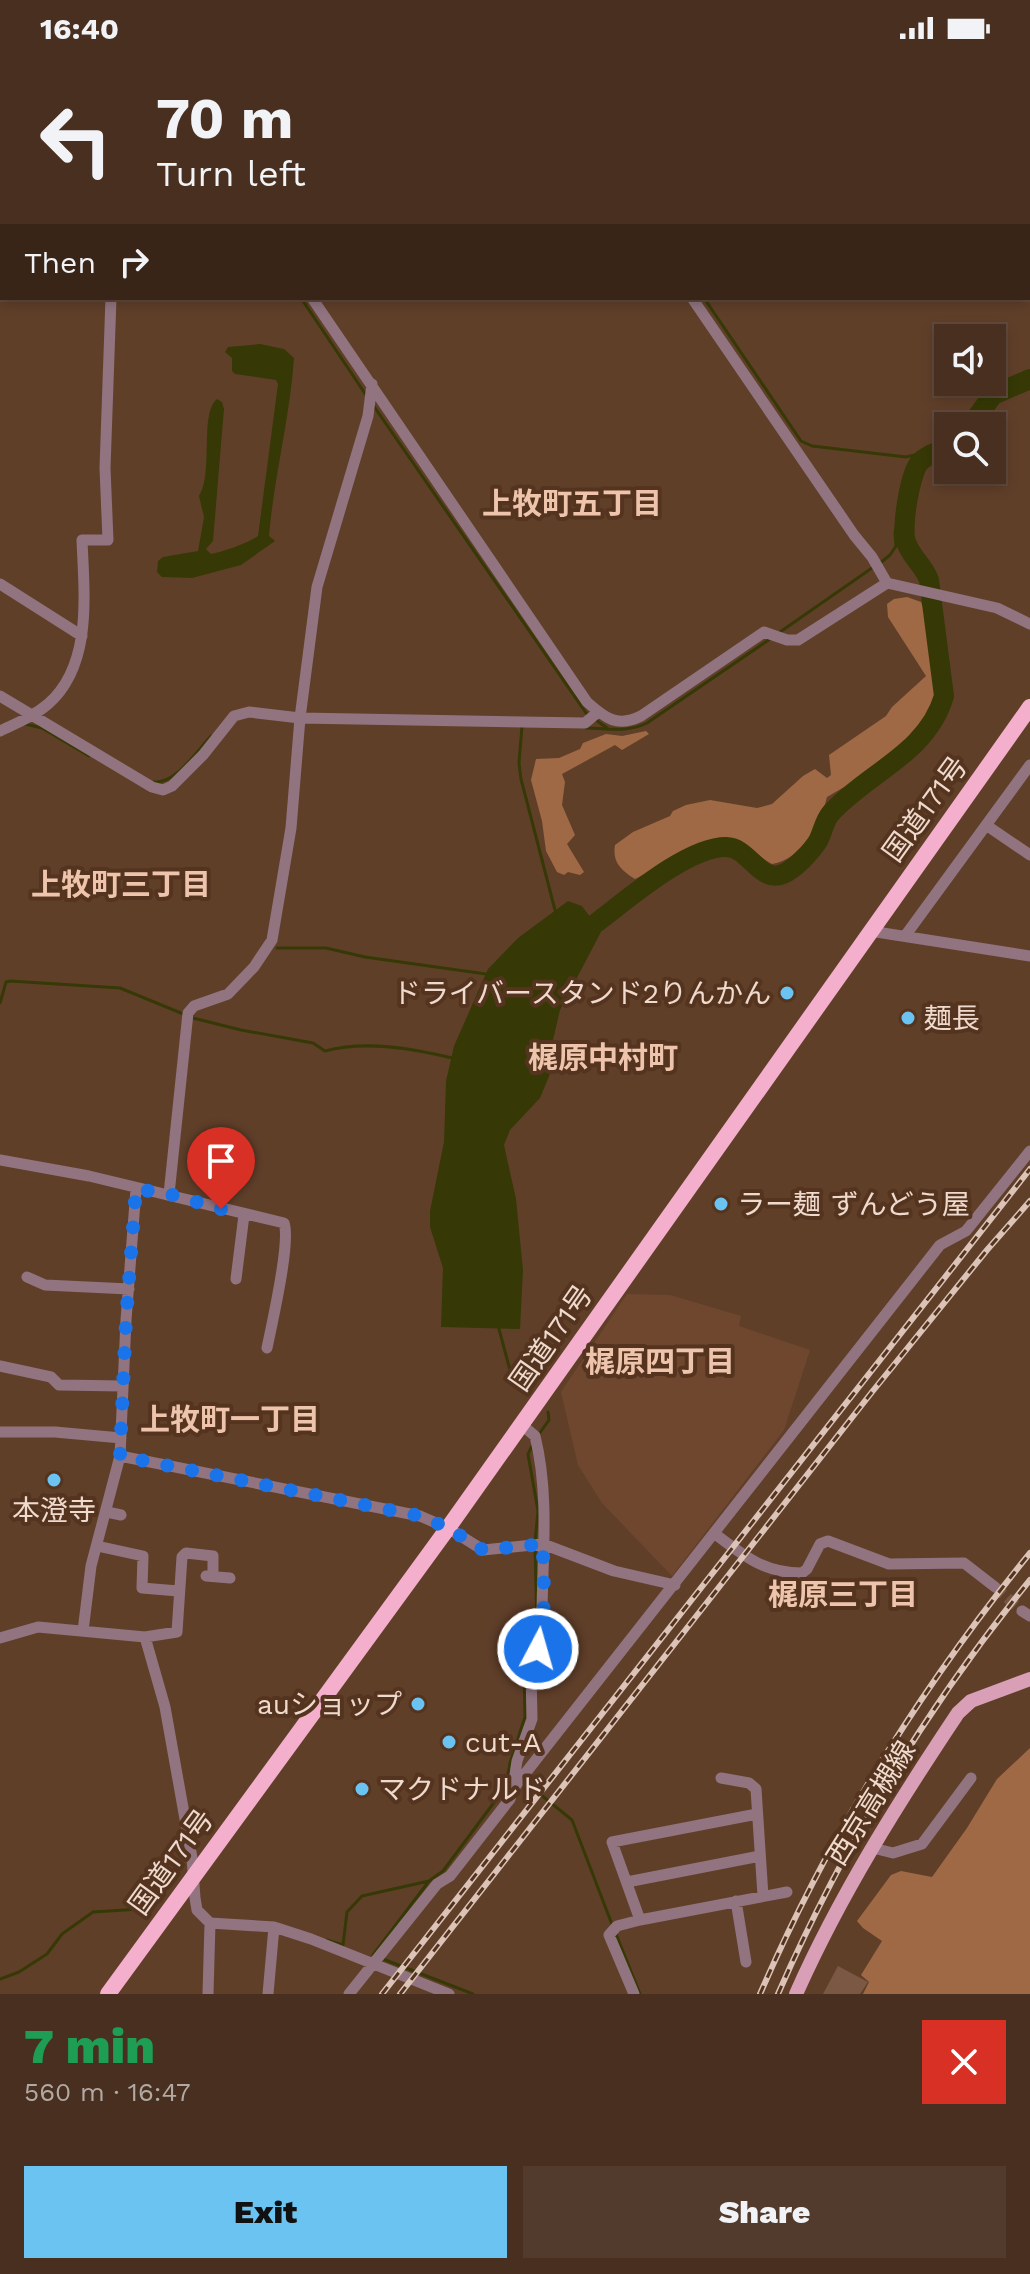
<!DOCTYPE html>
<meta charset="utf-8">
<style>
:root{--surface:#482f1f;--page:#523b2c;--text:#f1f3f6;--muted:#b1a9a4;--line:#604a3d;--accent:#6ac3f1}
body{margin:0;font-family:"Work Sans","Noto Sans JP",sans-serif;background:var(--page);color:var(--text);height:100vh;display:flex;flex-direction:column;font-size:30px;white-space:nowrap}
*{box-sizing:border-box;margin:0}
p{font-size:26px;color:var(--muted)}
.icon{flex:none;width:44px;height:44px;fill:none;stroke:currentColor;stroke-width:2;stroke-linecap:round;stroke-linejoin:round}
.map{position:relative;height:1938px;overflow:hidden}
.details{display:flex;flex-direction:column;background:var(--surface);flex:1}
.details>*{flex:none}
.banner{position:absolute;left:0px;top:0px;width:1030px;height:244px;box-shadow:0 4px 12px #0003,0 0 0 2px var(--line);background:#482f1f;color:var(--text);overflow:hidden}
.fabs{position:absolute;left:934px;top:268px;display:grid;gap:16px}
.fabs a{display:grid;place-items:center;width:72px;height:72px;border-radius:0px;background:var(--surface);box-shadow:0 4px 12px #0003,0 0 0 2px var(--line);font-size:40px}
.pin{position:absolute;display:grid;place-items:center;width:68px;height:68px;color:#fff;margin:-82px -34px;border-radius:50% 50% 50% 0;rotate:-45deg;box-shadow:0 0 8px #0007}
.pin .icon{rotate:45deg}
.me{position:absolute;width:88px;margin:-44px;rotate:6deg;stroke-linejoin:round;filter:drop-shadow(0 0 6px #0008)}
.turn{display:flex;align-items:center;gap:28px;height:168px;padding:0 24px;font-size:36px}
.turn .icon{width:104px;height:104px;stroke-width:2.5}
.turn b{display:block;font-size:56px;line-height:68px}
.then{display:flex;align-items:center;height:76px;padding:0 24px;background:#0003;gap:16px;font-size:30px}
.round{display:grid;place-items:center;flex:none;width:84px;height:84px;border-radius:0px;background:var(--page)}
.summary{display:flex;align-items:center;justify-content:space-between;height:136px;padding:0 24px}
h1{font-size:48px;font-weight:800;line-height:60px;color:#1e9e55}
.cta{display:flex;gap:16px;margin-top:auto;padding:16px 24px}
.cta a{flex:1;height:92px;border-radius:0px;background:var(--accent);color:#111;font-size:32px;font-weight:800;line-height:92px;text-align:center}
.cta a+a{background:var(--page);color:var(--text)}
.status{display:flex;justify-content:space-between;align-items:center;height:56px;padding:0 40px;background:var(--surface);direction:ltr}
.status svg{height:22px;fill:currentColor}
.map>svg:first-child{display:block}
</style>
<div class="status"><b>16:40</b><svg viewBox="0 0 49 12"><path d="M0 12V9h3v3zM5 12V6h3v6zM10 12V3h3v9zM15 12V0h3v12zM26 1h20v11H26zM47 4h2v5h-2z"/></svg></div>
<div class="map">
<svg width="1030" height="1938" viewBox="0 0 1030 1938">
<rect width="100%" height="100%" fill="#603f29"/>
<path fill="#6f472e" d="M 627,1238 L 670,1239 L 741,1260 L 739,1270 L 810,1294 L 784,1374 L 672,1520 L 602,1447 L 578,1409 L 561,1336 Z"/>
<path fill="#7a5843" d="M 838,1910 L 868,1926 L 860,1938 L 823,1938 Z"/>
<path fill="#a06945" d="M 907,541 L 921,546 L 924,554 L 938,633 L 938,644 L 906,684 L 875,713 L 827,741 C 820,769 803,803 772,808 C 762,803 755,795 745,790 C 705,772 669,806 635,823 C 621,814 612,806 615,789 L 633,776 L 670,760 L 673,755 L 686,749 L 710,744 L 757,752 L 772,748 L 803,720 L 815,713 L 827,722 L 831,719 L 829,699 L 886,660 L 892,651 L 926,620 L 888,561 L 887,548 L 894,543 Z
M 646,675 L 649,678 L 622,694 L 615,689 L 562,718 L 565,726 L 562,749 L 575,779 L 567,788 L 584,816 L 580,819 L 568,816 L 564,819 L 557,816 L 546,795 L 542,765 L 531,724 L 536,703 L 559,702 L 580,693 L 583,687 L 606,678 L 622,680 Z
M 1030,1692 L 1030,1938 L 863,1938 L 869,1926 L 861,1919 L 882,1885 L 863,1872 L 857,1865 L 891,1819 L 901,1815 L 932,1821 L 967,1772 L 997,1723 Z"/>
<path fill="#363905" d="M 260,288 L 284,293 L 294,302 C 290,362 274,420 269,480 L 275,485 L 241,509 L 192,522 L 162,521 L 157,516 L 158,505 L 163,501 L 198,495 L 204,461 L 199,440 C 214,417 199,358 217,343 L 222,346 L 224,353 L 213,485 L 206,493 L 211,498 C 223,496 248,487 258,480 L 278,328 L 276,324 L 235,318 L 232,315 L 232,302 L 225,296 L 228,291 Z
M 568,845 L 582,850 L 601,876 L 560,954 L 550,997 L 550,1018 L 540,1042 L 510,1074 L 504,1089 L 516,1143 L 523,1214 L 520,1273 L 441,1271 L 443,1212 L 430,1171 L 430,1155 L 444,1086 L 446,1025 L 454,990 L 488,913 L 518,882 Z"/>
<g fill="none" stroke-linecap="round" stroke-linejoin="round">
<path stroke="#363905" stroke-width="3" d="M 824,2 L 825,0
M 0,198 L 2,197
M 301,242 L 366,339
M 704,242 L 801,385 L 812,390 L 906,401 L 915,399
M 373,349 L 586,657 L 607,672
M 962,370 C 984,334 992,331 1030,316
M 879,508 L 890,499 L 896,490 L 895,477 L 906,417 L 912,404 L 925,392 L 948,383
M 780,576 L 872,512
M 25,668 L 42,672 L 89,700
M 522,670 L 519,707 L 521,723 L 555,854
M 586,672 C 608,672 627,677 647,667 L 770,583
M 154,726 C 176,728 197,695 211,680
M 277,892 L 326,892 L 365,901 L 486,918
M 0,947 L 6,926 L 10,925 L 120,932 L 193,962 L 241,974 L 313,987 L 325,995 C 365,984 412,992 452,1002
M 499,1273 L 514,1329 L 520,1334
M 539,1378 L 549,1364 L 548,1356
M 533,1388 L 528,1398 L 538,1455 L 535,1486
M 524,1725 L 572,1764 L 613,1871
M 616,1878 L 640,1938
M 327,1884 L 343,1889 L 347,1856 L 362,1840 L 429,1825
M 376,1900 L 373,1899 L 429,1825 L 443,1815 L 504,1733 L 507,1724 L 510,1707 L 525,1661 L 524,1607 L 537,1568 L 535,1494
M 383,1903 L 473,1938
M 0,1923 L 19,1916 L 47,1898 L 62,1878 L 93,1856 L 140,1853"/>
<path stroke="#363905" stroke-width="20" d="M 970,370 L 993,339 L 1030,323
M 596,867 C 627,844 687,791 726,791 C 749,791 760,828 783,818 C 795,813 811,796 818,785 C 823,776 824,765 831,757 C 868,716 927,698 944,640 L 929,524 C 924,510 911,501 906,486 C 901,472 910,416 920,406 C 927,398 939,396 948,391"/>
<path stroke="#755642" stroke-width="11" stroke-dasharray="11 5.5" stroke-linecap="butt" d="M 995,1531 L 1022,1555"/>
<path stroke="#917480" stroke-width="11" d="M 489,0 L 493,2
M 14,2 L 17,0
M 507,2 L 508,0
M 0,19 L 2,16
M 312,242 L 587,646 C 605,662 617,672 641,660 L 764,576 L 787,584 L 798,584 L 887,527 L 997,552 L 1030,568
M 692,242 L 854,479 L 872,501 L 887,527
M 0,528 L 82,580
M 0,640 L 152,731 L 163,734 L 172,730 L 203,699 L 234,660 L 249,656 L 300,662 L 585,667 L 598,656
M 0,675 C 17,667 34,660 48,648 C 93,609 84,537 82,484 L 108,484 L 105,412 L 111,242
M 986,769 L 1030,799
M 870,875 L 1030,900
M 905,880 L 1030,709
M 0,1104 L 89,1120 L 284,1167 C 291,1186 272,1267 267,1292
M 169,1138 L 188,957 L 194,950 L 228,938 L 254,911 L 272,884 L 291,772 L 300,662 L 317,531 L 368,360 L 372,328
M 27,1221 L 45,1229 L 129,1233
M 236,1223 L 244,1159
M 0,1310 L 51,1321 L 59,1329 L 123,1330
M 0,1376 L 55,1376 L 121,1382
M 120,1400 L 420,1460 L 448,1472 L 483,1494 L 543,1488 L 614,1515 L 675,1529
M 107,1456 L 121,1459
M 715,1478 C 744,1500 764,1517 802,1517 L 807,1513 L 820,1488 L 828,1485 L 889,1508 L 964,1507 L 995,1531
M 97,1490 L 143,1500 L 142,1532 L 178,1535
M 206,1520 L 230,1522
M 1022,1555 L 1030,1560
M 83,1575 L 91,1510 L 120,1400 L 126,1264 L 136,1133
M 145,1581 L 177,1576 L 182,1501 L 186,1497 L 213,1500 L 213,1520
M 0,1582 L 38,1571 L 145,1581 L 165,1651 L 192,1802 L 195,1842 L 197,1854 L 210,1867 L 274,1871 L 311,1883 L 449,1938
M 721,1722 L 749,1727 L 756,1733 L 763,1840
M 513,1732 L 517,1705 L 532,1663 L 531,1615 L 543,1574 L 542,1553 C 543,1496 549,1436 535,1380 L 522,1369
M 757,1758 L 612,1786 L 640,1864 L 787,1836
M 873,1792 L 893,1797 L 922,1788 L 971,1722
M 627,1826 L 760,1800
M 736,1845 L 746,1906
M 208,1938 L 210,1867
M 268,1938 L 274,1871
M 349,1938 L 437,1828 L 450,1820 L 510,1743 L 513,1733 L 940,1189 L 966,1175 L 1030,1095
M 634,1938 L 609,1879 L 617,1870 L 640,1864"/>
<path stroke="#d89fb6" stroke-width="14" d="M 796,1938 C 840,1839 898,1747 958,1657 L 971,1645 L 1030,1623"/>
<path stroke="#f3afcb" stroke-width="16" d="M 108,1938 L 448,1472 L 1030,651"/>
<defs>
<path id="rail" d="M 382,1938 L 1030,1113
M 400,1938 L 872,1336 L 987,1194 L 1030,1145
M 760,1938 C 829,1779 921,1631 1030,1497
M 778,1938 C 843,1790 928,1649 1030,1524"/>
</defs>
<use href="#rail" stroke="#dbc4b7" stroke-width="6"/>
<use href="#rail" stroke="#55341f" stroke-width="3" stroke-dasharray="9" stroke-linecap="butt"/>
</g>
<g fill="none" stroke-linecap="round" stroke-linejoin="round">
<path stroke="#1a73e8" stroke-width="14" stroke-dasharray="0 25.2" d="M 221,1153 L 169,1138 L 136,1133 L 126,1264 L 120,1400 L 420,1460 L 448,1472 L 483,1494 L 543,1488 C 543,1522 547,1560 538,1593"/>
</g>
<g fill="#6ac3f1" stroke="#55341f" stroke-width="3">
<circle cx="787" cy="937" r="8"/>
<circle cx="908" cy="962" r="8"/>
<circle cx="721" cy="1148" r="8"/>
<circle cx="54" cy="1424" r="8"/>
<circle cx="418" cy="1648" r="8"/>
<circle cx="449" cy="1686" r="8"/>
<circle cx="362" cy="1733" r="8"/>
</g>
<g text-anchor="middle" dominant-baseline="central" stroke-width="8" stroke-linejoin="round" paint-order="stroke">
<g font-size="28" fill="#efdace" stroke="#55341f">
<text transform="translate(925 753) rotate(-54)">国道171号</text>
<text transform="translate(551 1282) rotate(-55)">国道171号</text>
<text transform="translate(871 1747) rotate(-58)">西京高槻線</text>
<text transform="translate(171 1806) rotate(-54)">国道171号</text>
</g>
<g font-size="28" fill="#efdace" stroke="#55341f" text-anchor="start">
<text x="771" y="937" text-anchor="end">ドライバースタンド2りんかん</text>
<text x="924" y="962">麺長</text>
<text x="737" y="1148">ラー麺 ずんどう屋</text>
<text x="54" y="1454" text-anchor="middle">本澄寺</text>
<text x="402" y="1648" text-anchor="end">auショップ</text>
<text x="465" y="1686">cut-A</text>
<text x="378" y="1733">マクドナルド</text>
</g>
<g font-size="30" font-weight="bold" fill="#eec5ac" stroke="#55341f">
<text x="572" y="447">上牧町五丁目</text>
<text x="121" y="828">上牧町三丁目</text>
<text x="603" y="1001">梶原中村町</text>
<text x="660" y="1305">梶原四丁目</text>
<text x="230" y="1363">上牧町一丁目</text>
<text x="843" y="1538">梶原三丁目</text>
</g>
</g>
</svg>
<div class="fabs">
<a><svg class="icon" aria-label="sound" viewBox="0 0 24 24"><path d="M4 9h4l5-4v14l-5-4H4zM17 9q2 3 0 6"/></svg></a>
<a><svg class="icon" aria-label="search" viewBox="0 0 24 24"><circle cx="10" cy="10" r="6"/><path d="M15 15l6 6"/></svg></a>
</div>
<div class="pin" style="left:221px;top:1153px;background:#d93025"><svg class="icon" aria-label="arrive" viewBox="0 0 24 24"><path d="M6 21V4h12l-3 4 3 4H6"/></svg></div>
<svg class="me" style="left:538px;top:1593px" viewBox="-20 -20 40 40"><circle r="17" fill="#1a73e8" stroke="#fff" stroke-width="3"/><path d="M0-11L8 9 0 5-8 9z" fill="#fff"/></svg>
<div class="banner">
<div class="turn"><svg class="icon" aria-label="left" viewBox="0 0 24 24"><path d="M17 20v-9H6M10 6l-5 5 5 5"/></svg><div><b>70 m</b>Turn left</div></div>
<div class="then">Then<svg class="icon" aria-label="right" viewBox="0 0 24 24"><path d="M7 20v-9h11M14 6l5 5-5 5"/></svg></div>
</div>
</div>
<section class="details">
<div class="summary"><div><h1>7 min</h1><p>560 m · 16:47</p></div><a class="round" style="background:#d93025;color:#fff"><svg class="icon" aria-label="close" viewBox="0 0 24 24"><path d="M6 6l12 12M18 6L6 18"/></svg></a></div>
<div class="cta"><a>Exit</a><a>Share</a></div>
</section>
